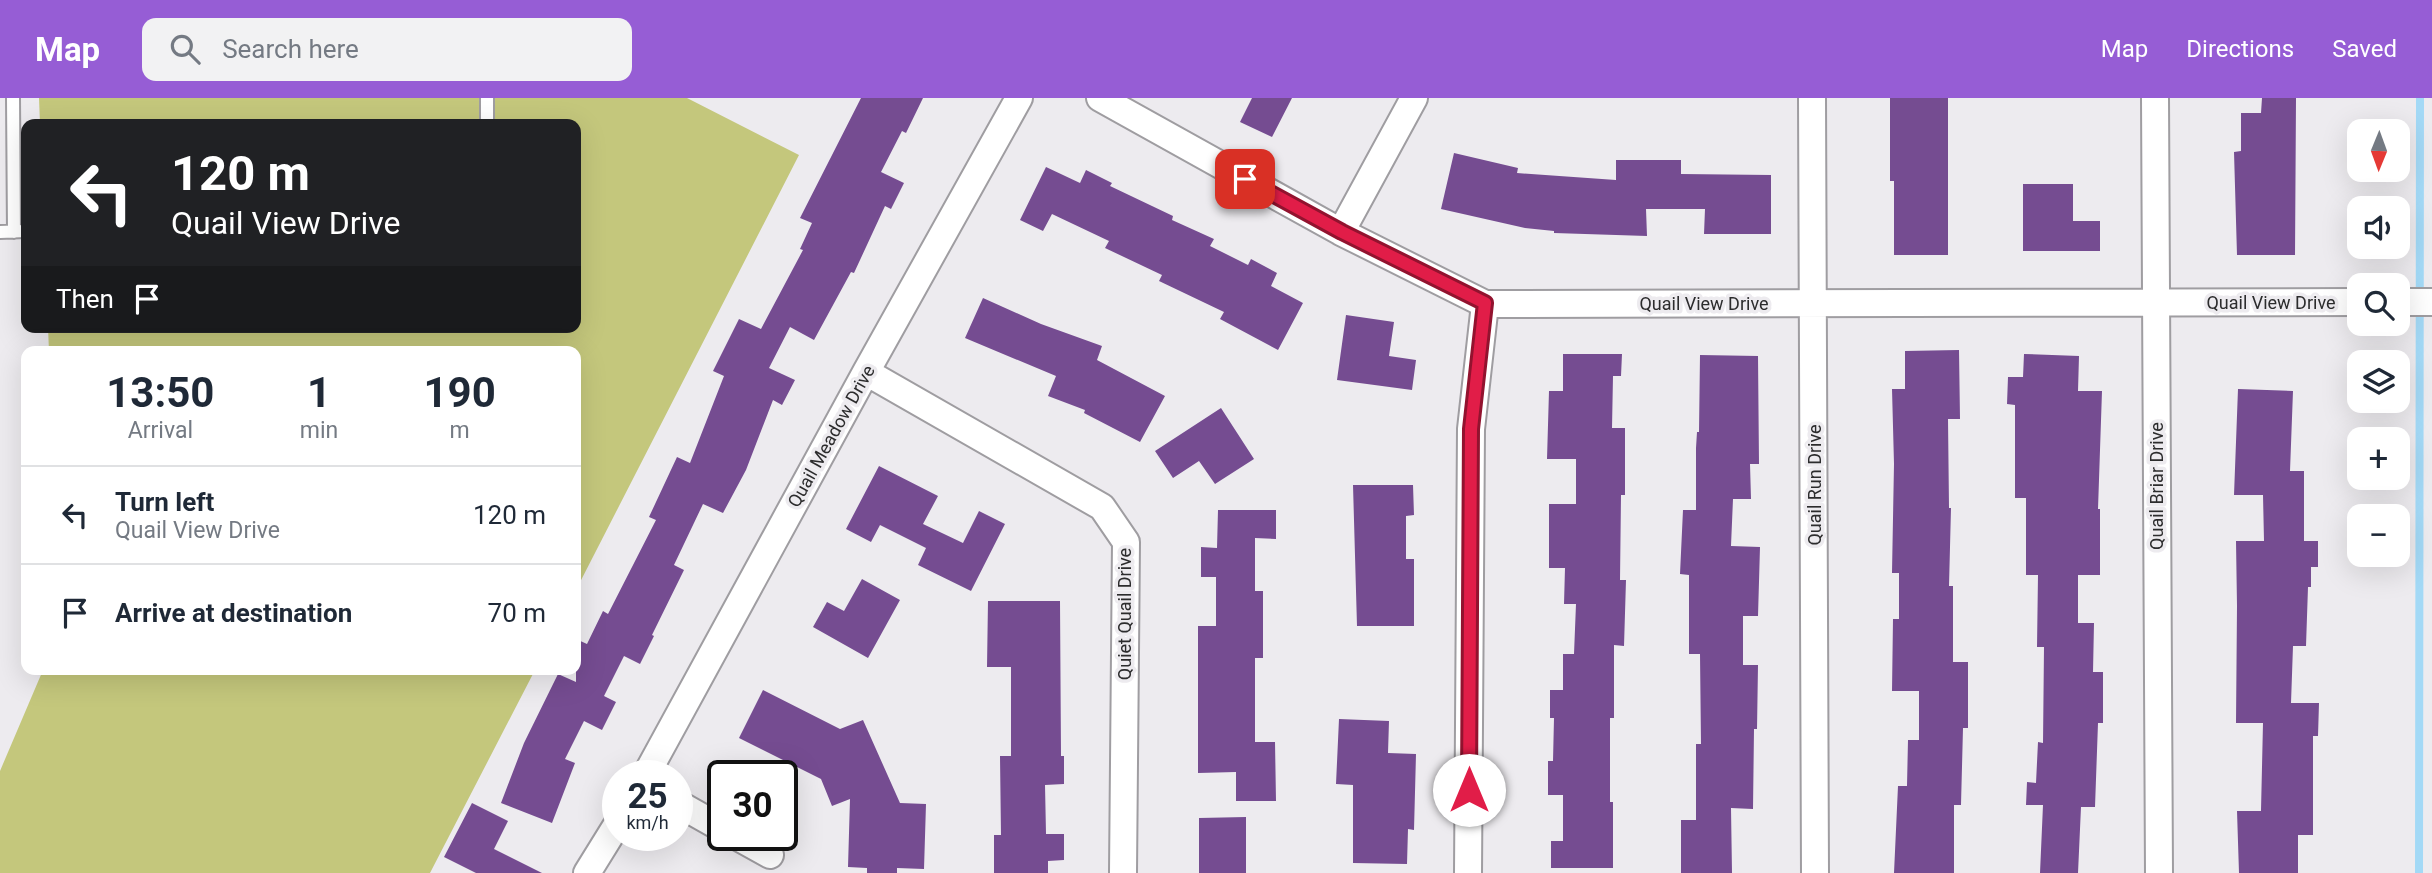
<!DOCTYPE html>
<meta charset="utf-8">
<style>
:root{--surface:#fff;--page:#f2f2f3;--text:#1f2937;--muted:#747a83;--line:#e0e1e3;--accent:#965dd5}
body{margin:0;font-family:Roboto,sans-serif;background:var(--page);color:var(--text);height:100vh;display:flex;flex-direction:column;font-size:26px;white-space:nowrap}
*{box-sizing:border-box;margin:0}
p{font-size:23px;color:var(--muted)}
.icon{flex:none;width:38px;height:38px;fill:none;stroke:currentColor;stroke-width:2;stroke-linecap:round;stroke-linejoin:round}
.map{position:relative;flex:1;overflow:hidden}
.details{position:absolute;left:21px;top:248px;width:560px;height:329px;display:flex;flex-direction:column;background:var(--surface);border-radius:14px;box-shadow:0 7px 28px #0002}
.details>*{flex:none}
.banner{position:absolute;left:21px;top:21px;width:560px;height:214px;border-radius:14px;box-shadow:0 7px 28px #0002;background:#202124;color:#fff;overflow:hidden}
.needle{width:46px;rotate:181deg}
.tools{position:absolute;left:2347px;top:21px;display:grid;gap:14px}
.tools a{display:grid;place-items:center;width:63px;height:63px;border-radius:14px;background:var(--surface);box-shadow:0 7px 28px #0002;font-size:35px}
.speed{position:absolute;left:602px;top:662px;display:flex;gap:14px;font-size:35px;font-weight:700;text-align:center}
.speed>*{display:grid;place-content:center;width:91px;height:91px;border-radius:50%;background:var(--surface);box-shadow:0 7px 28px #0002;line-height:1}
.speed small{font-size:18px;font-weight:400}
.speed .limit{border:4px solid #111;border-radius:10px;background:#fff;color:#111}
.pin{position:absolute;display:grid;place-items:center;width:60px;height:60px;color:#fff;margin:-30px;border-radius:14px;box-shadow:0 4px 10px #0006}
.me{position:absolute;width:77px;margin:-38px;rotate:0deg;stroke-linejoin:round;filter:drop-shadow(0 0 5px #0008)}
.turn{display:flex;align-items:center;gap:24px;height:147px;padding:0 35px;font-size:32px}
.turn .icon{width:91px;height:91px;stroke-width:2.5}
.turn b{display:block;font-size:49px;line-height:60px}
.then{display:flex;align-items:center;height:66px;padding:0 35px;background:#0003;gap:14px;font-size:26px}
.eta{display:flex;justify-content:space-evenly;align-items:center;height:119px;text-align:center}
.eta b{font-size:42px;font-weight:700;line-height:49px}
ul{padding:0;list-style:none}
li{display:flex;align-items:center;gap:21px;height:98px;padding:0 35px;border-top:2px solid var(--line)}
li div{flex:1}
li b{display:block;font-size:26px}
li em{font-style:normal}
header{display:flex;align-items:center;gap:42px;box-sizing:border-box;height:98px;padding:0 35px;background:var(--accent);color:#fff}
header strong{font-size:33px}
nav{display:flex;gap:38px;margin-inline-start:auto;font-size:24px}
.search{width:490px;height:63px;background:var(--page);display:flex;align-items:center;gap:18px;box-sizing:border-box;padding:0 24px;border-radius:14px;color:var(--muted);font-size:26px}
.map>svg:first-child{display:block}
</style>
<header>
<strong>Map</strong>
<div class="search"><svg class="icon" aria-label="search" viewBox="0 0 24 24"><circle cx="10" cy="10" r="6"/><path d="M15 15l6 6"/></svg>Search here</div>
<nav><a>Map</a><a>Directions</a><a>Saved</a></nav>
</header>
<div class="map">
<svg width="2432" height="775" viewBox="0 0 2432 775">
<rect width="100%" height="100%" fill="#edebef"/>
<path fill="#c4c77c" d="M 39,0 L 687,0 L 799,57 L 576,492 L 576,254 L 49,254 L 48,229 L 576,229 L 576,26 L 40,26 Z
M 43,572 L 535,572 L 430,775 L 0,775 L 0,673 Z"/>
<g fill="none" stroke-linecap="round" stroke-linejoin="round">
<path stroke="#a3d9f6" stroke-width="8" d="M 2419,775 L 2420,0"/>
</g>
<path fill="#754c91" d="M 861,0 L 923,0 L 906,35 L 902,33 L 881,74 L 904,85 L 891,111 L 885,108 L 854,175 L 851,174 L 814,242 L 790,229 L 769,270 L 795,282 L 782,307 L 773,302 L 746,372 L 723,415 L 703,406 L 674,467 L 684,472 L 652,537 L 654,538 L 640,566 L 624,558 L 604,598 L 616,604 L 602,632 L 584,623 L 565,661 L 575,665 L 552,725 L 501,705 L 524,645 L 558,576 L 576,584 L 576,541 L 587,546 L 603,513 L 608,516 L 656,422 L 649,419 L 677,359 L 690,365 L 724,278 L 713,273 L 739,221 L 761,231 L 803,152 L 800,151 L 812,125 L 800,120 Z
M 1252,0 L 1292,0 L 1272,39 L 1240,24 Z
M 1890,0 L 1948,0 L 1948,157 L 1894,157 L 1894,83 L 1890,83 Z
M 2262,0 L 2296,0 L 2295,157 L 2237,157 L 2234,54 L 2241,53 L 2241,15 L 2261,15 Z
M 1454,55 L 1518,70 L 1517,75 L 1616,82 L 1616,62 L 1681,62 L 1681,76 L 1771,77 L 1771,136 L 1704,136 L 1705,111 L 1646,111 L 1647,138 L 1554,135 L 1554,133 L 1525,130 L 1441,111 Z
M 1046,69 L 1080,85 L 1086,72 L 1112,85 L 1110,88 L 1173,118 L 1172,122 L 1214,141 L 1210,148 L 1248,167 L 1251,161 L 1277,175 L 1271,188 L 1303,205 L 1278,252 L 1220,221 L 1224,214 L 1159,183 L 1162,177 L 1105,150 L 1109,143 L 1052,116 L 1043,133 L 1020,122 Z
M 2023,86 L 2073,86 L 2073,123 L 2100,123 L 2100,153 L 2023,153 Z
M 983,200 L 1041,226 L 1102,248 L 1097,262 L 1165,298 L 1140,344 L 1084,315 L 1085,312 L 1048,298 L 1056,278 L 965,240 Z
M 1346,217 L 1394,224 L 1389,258 L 1416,262 L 1412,292 L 1337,282 Z
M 1959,252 L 1960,321 L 1948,321 L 1949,410 L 1951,410 L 1949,488 L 1953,488 L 1953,564 L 1968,564 L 1968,630 L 1963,630 L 1961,707 L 1954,707 L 1954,775 L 1894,775 L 1898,688 L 1907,688 L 1908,642 L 1919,642 L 1919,593 L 1892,593 L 1893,521 L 1899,521 L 1899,475 L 1892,475 L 1894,366 L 1892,291 L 1905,291 L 1905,253 Z
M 1563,256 L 1622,256 L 1621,278 L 1613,278 L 1612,330 L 1625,330 L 1625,397 L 1621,397 L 1620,482 L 1626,482 L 1624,548 L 1614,547 L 1614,620 L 1610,620 L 1610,704 L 1613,704 L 1613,770 L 1551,770 L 1551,743 L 1563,743 L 1563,697 L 1548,697 L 1548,663 L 1553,663 L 1554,620 L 1550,620 L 1550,592 L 1563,592 L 1563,556 L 1574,556 L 1576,506 L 1564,506 L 1565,470 L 1549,470 L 1549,406 L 1576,406 L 1576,361 L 1547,361 L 1549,293 L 1563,293 Z
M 2024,256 L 2079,258 L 2078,293 L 2102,293 L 2098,411 L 2100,411 L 2100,477 L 2078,477 L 2078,525 L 2094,525 L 2093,574 L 2103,574 L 2103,625 L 2098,625 L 2095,709 L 2081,709 L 2078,775 L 2040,775 L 2043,707 L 2026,707 L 2027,684 L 2036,685 L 2038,644 L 2043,645 L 2044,549 L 2037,549 L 2038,477 L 2026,477 L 2026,400 L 2015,400 L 2015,307 L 2007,306 L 2008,279 L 2023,279 Z
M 1700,257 L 1758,258 L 1759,366 L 1750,366 L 1751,401 L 1733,401 L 1731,448 L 1760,449 L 1758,518 L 1743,518 L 1743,567 L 1758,567 L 1757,631 L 1754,631 L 1753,711 L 1731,710 L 1732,775 L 1681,775 L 1681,722 L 1696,722 L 1696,646 L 1701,646 L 1700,556 L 1689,556 L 1689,477 L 1680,476 L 1683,412 L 1696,412 L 1696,350 L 1697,334 L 1699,334 Z
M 2238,291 L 2293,293 L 2290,373 L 2304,373 L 2304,443 L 2318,443 L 2318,469 L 2311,469 L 2311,489 L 2308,489 L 2306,548 L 2293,548 L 2291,605 L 2319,605 L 2318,638 L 2313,638 L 2313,737 L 2298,737 L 2298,775 L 2239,775 L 2237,713 L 2261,713 L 2263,625 L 2236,625 L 2237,508 L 2236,443 L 2264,443 L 2263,397 L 2234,397 Z
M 1221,310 L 1254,361 L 1215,386 L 1199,363 L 1173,380 L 1155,353 Z
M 879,368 L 938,398 L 923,426 L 963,445 L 979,413 L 1005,426 L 971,493 L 918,467 L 926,450 L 880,427 L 871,444 L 846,431 Z
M 1353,387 L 1413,387 L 1414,417 L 1406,418 L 1406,461 L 1414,461 L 1414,528 L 1357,528 Z
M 1218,412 L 1276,412 L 1276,441 L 1255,440 L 1255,493 L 1263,493 L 1263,560 L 1255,560 L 1255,644 L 1275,644 L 1276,703 L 1236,703 L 1236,674 L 1198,675 L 1198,528 L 1216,528 L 1216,479 L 1201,479 L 1201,449 L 1217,450 Z
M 862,481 L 900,502 L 868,560 L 813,529 L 827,504 L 844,513 Z
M 988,503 L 1060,503 L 1061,658 L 1064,658 L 1064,686 L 1045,687 L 1046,736 L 1064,736 L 1064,762 L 1048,763 L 1048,775 L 994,775 L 994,737 L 1001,737 L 1000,658 L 1011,658 L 1011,569 L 987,569 Z
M 763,592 L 840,631 L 863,622 L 900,705 L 926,706 L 924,771 L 897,770 L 897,775 L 867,775 L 867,770 L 848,769 L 850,701 L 832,708 L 821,681 L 739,640 Z
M 1339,621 L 1389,623 L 1388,655 L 1416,656 L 1414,732 L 1408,731 L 1407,766 L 1353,765 L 1353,687 L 1336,686 Z
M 472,705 L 508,723 L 494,751 L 542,775 L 476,775 L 444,759 Z
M 1246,719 L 1246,775 L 1199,775 L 1199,720 Z"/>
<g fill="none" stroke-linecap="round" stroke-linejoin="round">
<defs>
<path id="lane" d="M 13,0 L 14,134
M 487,26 L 487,0
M 0,134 L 26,133"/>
<path id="street" d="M 1100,0 L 1341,134 L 1485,206 L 2359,204
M 1812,0 L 1815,775
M 2155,0 L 2159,775
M 1341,134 L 1414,0
M 2398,204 L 2432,204
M 866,274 L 1102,409 L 1126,444 L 1123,775
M 646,677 L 866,274 L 1019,0
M 677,705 L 723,731
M 734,737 L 770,757
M 587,775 L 618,725
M 1468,775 L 1471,331 L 1485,206"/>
</defs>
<use href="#lane" stroke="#9f9da1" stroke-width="16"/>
<use href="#street" stroke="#9f9da1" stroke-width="30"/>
<use href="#lane" stroke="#fff" stroke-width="12"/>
<use href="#street" stroke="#fff" stroke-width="26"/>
</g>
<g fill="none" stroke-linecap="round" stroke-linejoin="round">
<defs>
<path id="route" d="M 1245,81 L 1342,134 L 1485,205 L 1471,331 L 1469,692"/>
</defs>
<use href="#route" stroke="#92132f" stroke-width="18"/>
<use href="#route" stroke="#e11d48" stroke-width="12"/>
</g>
<g text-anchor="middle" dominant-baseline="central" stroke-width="7" stroke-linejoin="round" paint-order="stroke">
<g font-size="18" fill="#2c2c2d" stroke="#edebef">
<text x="2271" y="204">Quail View Drive</text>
<text x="1704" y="205">Quail View Drive</text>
<text transform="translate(831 338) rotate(-61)">Quail Meadow Drive</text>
<text transform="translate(1814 387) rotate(-90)">Quail Run Drive</text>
<text transform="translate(2156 388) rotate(-90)">Quail Briar Drive</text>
<text transform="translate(1124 516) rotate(-90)">Quiet Quail Drive</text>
</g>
</g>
</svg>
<div class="tools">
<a><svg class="needle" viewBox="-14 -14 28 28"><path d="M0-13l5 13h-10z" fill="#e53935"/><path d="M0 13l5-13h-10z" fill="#747a83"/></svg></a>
<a><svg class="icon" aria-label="sound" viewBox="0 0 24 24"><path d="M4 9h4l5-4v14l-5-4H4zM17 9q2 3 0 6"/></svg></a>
<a><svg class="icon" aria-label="search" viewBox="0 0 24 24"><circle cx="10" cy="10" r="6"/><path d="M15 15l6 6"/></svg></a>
<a><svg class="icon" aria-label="layers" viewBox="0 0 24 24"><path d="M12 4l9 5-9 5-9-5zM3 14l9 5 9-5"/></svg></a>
<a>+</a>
<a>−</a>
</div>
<div class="speed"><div>25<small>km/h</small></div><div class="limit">30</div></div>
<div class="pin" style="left:1245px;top:81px;background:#d93025"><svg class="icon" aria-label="arrive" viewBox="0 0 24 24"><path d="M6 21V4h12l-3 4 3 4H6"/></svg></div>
<svg class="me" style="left:1469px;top:692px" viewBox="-20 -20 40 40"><circle r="19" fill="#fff"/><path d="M0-13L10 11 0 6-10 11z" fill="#e11d48"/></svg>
<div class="banner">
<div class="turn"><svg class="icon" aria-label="left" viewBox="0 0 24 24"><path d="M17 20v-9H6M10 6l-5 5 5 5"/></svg><div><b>120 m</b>Quail View Drive</div></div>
<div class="then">Then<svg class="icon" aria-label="arrive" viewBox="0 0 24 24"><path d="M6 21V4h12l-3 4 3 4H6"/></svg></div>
</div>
<section class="details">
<div class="eta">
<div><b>13:50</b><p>Arrival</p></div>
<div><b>1</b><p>min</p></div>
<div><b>190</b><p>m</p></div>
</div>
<ul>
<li><svg class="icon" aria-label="left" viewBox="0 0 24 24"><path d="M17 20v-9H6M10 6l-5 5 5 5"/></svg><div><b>Turn left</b><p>Quail View Drive</p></div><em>120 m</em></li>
<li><svg class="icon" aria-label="arrive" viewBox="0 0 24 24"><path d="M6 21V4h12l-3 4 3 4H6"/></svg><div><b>Arrive at destination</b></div><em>70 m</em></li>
</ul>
</section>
</div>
